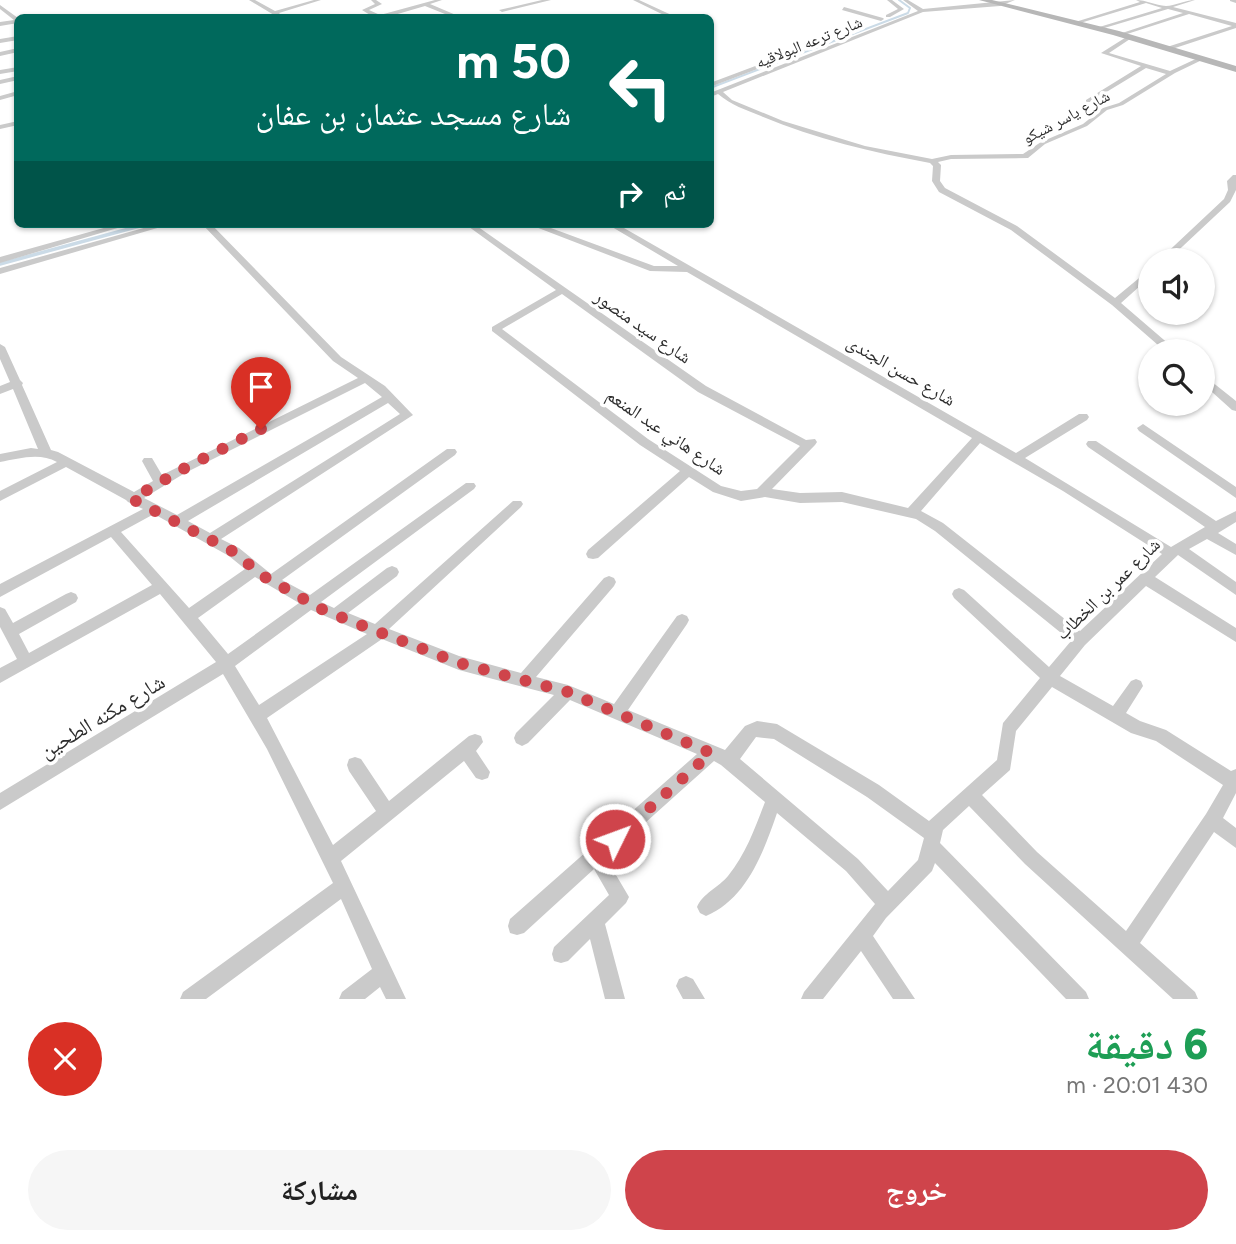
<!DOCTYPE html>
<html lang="ar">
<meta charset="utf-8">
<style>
:root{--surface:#fff;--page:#f6f6f6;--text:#222;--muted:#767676;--accent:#cf444b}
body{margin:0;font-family:Figtree,"Noto Naskh Arabic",sans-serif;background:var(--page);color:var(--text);direction:rtl;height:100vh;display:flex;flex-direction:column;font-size:26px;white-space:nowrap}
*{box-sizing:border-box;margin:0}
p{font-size:23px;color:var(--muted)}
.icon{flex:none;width:38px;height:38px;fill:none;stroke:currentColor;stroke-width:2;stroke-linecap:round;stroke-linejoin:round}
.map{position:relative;height:999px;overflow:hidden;direction:ltr}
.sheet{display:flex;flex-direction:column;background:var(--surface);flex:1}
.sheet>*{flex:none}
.guide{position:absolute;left:14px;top:14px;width:700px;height:214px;border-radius:10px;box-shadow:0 2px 5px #0004;direction:rtl;background:#00695c;color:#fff;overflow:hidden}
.buttons{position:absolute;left:1138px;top:248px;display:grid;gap:14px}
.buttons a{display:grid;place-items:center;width:77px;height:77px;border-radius:50%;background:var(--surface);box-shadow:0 2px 5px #0004;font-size:35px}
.pin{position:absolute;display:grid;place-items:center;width:60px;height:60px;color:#fff;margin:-72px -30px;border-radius:50% 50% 50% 0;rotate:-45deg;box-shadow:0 0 7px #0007}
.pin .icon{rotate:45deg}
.me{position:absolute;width:77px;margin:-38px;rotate:48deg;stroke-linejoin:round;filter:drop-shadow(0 0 5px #0008)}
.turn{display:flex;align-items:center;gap:24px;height:147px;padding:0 28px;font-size:32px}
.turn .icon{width:91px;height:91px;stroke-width:2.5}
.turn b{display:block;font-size:49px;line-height:60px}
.then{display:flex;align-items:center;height:66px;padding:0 28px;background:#0003;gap:14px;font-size:26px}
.round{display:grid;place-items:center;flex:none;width:74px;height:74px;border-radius:37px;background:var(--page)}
.headline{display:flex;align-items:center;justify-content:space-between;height:119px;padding:0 28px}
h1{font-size:42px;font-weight:800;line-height:52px;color:#1e9e55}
.button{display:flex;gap:14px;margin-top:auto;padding:14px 28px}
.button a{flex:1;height:80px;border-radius:42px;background:var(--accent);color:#fff;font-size:28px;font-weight:800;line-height:80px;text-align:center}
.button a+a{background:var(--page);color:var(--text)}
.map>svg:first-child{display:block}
</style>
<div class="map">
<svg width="1236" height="999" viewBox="0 0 1236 999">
<rect width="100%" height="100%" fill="#fff"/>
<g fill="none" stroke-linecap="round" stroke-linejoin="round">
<path stroke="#cbdbe7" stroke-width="2" d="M 710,88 L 908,13 L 910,8 L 899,0"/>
<path stroke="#cbdbe7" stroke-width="2.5" d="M 710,88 L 713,87"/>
<path stroke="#cbdbe7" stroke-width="3.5" d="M 0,264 L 147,224"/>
<path fill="#cacaca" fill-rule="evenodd" d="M 249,0 L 255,0 L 275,11 L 314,0 L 321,0 L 279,13 L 284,18 L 279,18 Z
M 371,0 L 376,0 L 382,4 L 369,10 L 380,15 L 435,0 L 442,0 L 430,4 L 463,18 L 455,18 L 425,6 L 384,18 L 375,18 L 362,10 L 375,4 Z
M 542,0 L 551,0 L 502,12 L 499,10 Z
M 633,0 L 639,0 L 678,18 L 670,18 Z
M 887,0 L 892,0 L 904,9 L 890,17 L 886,17 L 886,15 L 898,9 Z
M 903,0 L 908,0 L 923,9 L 1015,0 L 1000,6 L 923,12 L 723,92 L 732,100 L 783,121 L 865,146 L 932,159 L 951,155 L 1023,154 L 1041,142 L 1083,124 L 1103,108 L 1119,103 L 1166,74 L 1146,68 L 1090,102 L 1086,102 L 1086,100 L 1141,66 L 1101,53 L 1128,36 L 1133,37 L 1109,53 L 1170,71 L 1200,57 L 1204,57 L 1204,59 L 1175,73 L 1123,105 L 1107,110 L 1087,126 L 1045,144 L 1028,158 L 951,159 L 938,162 L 941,165 L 940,181 L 945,188 L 1017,226 L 1115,298 L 1150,269 L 1150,277 L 1121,303 L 1178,352 L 1166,352 L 1112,305 L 1011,230 L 939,192 L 932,181 L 933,166 L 930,163 C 872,152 815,139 761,116 C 746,110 731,105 718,94 L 710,97 L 710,93 L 918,11 Z
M 1136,0 C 1146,0 1155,5 1166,6 C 1175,6 1185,0 1195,0 L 1173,7 L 1236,23 L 1236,28 L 1169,50 L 1167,47 L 1232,26 L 1189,14 L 1124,35 L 1119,34 L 1183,13 L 1168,9 L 1101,29 L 1096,28 L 1162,8 L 1146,3 L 1077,24 L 1072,23 L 1140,2 Z
M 1230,0 L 1236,0 L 1236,3 L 1230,1 Z
M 0,5 L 18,18 L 18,23 L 0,26 L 0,22 L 14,20 L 0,9 Z
M 844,7 L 883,18 L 884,19 L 881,21 L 842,10 Z
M 18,36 L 18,40 L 0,43 L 0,39 Z
M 18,48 L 18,52 L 0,56 L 0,52 Z
M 803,48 L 805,51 L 710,87 L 710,83 Z
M 18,67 L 18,71 L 0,74 L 0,70 Z
M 18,76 L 18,80 L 0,84 L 0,80 Z
M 18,91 L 18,95 L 0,100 L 0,96 Z
M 18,121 L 18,125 L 0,129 L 0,125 Z
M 1233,175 L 1236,175 L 1236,190 L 1230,202 L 1167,261 L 1158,261 L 1224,199 L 1228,190 L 1227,181 Z
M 118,224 L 131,224 L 0,263 L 0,257 Z
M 158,224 L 171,224 L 0,274 L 0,268 Z
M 202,224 L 211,224 L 341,357 L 385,386 L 413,415 L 221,539 L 239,548 L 271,574 L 447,449 L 455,449 L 457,452 L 455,455 L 282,580 L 310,595 L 466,483 L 474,483 L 476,486 L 474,489 L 321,602 L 334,608 L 387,568 L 392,566 L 397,568 L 399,572 L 397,576 L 348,613 L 375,624 L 513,501 L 521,501 L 523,504 L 521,507 L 389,629 L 459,656 L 521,673 L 604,578 L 609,576 L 614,578 L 616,582 L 614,586 L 536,677 L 568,685 L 614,704 L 677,616 L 682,614 L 687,616 L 689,620 L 687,624 L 628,710 L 725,750 L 745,726 L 757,721 L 777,724 L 879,785 L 929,821 L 997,760 L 1003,723 L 1040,678 L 954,598 L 952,594 L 954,590 L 959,588 L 964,590 L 1049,667 L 1071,641 L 935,531 L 916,519 L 842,502 L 800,503 L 765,497 L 741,501 L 713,492 L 689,477 L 598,558 L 593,559 L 588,558 L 586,554 L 588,550 L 680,471 L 640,445 L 492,331 L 492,327 L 556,290 L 465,224 L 474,224 L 706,386 L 806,440 L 815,439 L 817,442 L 815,445 L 772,489 L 800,493 L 842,492 L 908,508 L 972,438 L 687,272 L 650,271 L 528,224 L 540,224 L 654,266 L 678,266 L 607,224 L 617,224 L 1016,453 L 1079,414 L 1087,414 L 1089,417 L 1087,420 L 1025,458 L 1171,547 L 1205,527 L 1088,447 L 1086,444 L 1088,441 L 1096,441 L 1216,521 L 1236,511 L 1236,522 L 1218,533 L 1236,544 L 1236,555 L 1207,539 L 1189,549 L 1236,582 L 1236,595 L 1178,555 L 1155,577 L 1236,628 L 1236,642 L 1146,586 L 1085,645 L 1060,676 L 1113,706 L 1131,681 L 1136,679 L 1141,681 L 1143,686 L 1126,713 L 1140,721 L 1166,730 L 1231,771 L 1236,769 L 1236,793 L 1223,818 L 1236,828 L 1236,848 L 1214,832 L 1140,943 L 1195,992 L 1198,999 L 1173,999 L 1025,864 L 969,806 L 943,830 L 940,843 L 1086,992 L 1089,999 L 1066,999 L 935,863 L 932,871 L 886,918 L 873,936 L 915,999 L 893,999 L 861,951 L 823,999 L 801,999 L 804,992 L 875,904 L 846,871 L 777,813 C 764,851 747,899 706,916 L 700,913 L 697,907 C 702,894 719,887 728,876 C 746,854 755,828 765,802 L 721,765 L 714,761 L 606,858 L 629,897 L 626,903 L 605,924 L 625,999 L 605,999 L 590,939 L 568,961 L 561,963 L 554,961 L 552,954 L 554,947 L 609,895 L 594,869 L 524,933 L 517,935 L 510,933 L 508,926 L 510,919 L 697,754 L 570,700 L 528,743 L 522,746 L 516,743 L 514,738 L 516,733 L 554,695 L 459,670 L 382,639 L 267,718 L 333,845 L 376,811 L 349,771 L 347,765 L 349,759 L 355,757 L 361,759 L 389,801 L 469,736 L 475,734 L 481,736 L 483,742 L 476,751 L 490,772 L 488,778 L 482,780 L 476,778 L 464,761 L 341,861 L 406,999 L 386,999 L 380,987 L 365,999 L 339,999 L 342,992 L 372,969 L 341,899 L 206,999 L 180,999 L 183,992 L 333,883 L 267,749 L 223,674 L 0,810 L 0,793 L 216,662 L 160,594 L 0,683 L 0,668 L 17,659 L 0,627 L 0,607 L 5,609 L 13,623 L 66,594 L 71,592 L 76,594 L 78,598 L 76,602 L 19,634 L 29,653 L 152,585 L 111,537 L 0,597 L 0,584 L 143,509 L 128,502 L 126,500 L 66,467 L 0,501 L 0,491 L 57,462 C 39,452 18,459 0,462 L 0,454 L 31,448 L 38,449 L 13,389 L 0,394 L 0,386 L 10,382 L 0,359 L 0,344 L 5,347 L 20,380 L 23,383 L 22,385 L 51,450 L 58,452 L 134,492 L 153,481 L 142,461 L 144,458 L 152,458 L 162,475 L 358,378 L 333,361 ZM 562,294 L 698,392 L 800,446 L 757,489 L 741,491 L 721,486 L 648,439 L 502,329 ZM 365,383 L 382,397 L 177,515 L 144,498 L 185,473 ZM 388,403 L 400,414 L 210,533 L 188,521 ZM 980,443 L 1063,491 L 1162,554 L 1080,631 L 943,523 L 921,511 ZM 154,514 L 229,556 L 245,569 L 189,608 L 121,532 ZM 255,577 L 299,603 L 228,654 L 198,618 ZM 311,610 L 367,634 L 259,705 L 235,666 ZM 1052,687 L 1131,733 L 1156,741 L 1223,785 L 1206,814 L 1126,931 L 1037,852 L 982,795 L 1010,770 L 1016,731 ZM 756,737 L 774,739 L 867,797 L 924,838 L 918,860 L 888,891 L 858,859 L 740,759 Z
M 1202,374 L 1236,401 L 1236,411 L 1232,410 L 1202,383 Z
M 1143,424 L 1236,487 L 1236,498 L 1139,431 L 1137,428 Z
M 686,976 L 693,979 L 705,999 L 683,999 L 676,986 L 679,979 Z"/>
<path fill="#b7b7b7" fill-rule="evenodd" d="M 979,0 L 992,0 L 1119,31 L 1236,66 L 1236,72 L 1113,35 Z"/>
</g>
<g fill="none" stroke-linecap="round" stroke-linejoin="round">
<path stroke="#cf444b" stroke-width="12" stroke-dasharray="0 21.6" d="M 261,429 L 181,470 L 132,499 L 234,552 L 263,576 L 325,611 L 459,663 L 568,692 L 711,753 L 615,839"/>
</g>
<g text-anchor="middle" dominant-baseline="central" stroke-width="7" stroke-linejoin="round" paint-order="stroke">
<g font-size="16" fill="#2d2d2d" stroke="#fff">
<text transform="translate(809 42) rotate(-22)">شارع ترعه البولاقيه</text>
<text transform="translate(1066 117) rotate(-28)">شارع ياسر شيكو</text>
</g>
<g font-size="18" fill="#2d2d2d" stroke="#fff">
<text transform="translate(643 327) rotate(35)">شارع سيد منصور</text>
<text transform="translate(901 371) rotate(30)">شارع حسن الجندى</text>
<text transform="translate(666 432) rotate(34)">شارع هاني عبد المنعم</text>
<text transform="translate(1108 589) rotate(-44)">شارع عمر بن الخطاب</text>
</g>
<g font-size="21" fill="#2d2d2d" stroke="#fff">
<text transform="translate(102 716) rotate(-31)">شارع مكنه الطحين</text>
</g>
</g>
</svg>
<div class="buttons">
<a><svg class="icon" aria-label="sound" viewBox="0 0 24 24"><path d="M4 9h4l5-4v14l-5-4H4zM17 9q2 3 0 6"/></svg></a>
<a><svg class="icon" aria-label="search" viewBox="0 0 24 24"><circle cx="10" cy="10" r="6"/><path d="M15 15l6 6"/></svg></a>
</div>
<div class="pin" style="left:261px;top:429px;background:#d93025"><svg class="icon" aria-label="arrive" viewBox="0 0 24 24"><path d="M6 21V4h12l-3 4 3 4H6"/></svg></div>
<svg class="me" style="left:615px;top:839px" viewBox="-20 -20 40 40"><circle r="17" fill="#cf444b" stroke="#fff" stroke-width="3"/><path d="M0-11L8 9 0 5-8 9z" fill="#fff"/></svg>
<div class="guide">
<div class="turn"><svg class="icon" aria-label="left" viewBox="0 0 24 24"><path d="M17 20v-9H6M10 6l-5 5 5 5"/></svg><div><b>50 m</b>شارع مسجد عثمان بن عفان</div></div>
<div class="then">ثم<svg class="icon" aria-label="right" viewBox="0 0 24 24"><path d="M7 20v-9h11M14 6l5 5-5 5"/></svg></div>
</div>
</div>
<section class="sheet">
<div class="headline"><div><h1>6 دقيقة</h1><p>430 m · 20:01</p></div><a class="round" style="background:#d93025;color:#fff"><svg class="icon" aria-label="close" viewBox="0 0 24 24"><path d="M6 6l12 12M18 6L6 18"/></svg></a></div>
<div class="button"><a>خروج</a><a>مشاركة</a></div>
</section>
